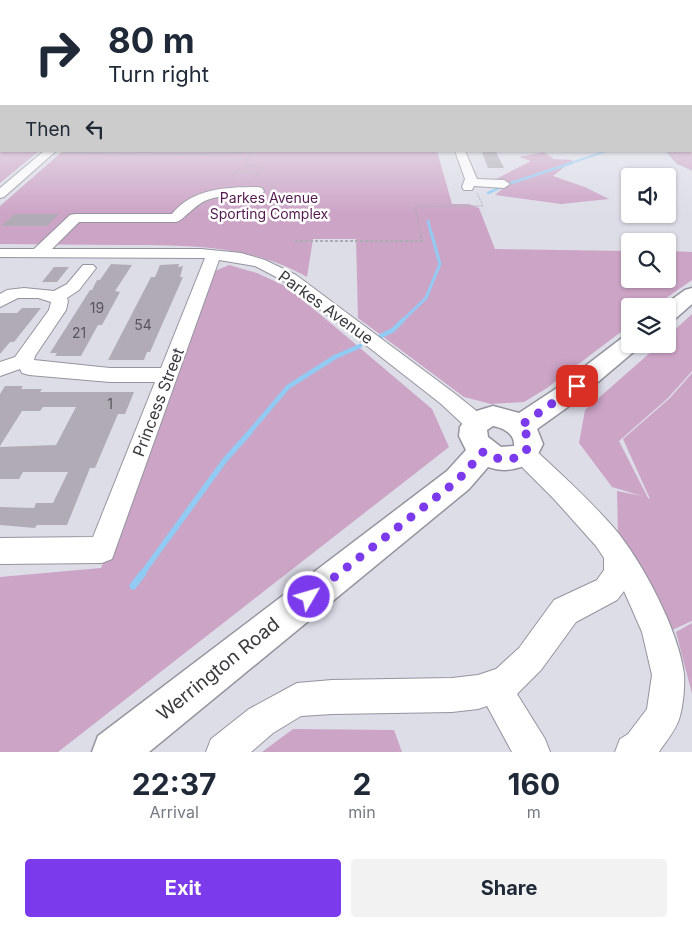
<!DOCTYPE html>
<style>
:root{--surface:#fff;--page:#f2f2f3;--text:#1f2937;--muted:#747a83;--accent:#7c3aed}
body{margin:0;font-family:Inter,sans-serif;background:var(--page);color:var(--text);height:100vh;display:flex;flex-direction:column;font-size:19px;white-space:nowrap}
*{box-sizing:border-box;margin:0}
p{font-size:16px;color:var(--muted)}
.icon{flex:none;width:28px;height:28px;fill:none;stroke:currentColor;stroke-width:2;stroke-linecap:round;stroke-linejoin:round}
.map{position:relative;height:752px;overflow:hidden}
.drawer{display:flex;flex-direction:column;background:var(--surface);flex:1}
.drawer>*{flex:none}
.guide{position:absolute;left:0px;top:0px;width:692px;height:152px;box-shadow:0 1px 4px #0004;background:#fff;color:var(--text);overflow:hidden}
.tools{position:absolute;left:621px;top:168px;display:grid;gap:10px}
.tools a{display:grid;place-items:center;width:55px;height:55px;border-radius:5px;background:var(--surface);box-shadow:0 1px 4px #0004;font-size:25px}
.pin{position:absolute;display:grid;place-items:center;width:42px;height:42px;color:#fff;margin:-21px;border-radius:10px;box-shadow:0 2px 8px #0006}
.me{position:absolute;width:55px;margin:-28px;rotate:52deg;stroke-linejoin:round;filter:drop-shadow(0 0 4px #0008)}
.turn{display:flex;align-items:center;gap:18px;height:105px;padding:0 25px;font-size:22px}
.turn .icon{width:65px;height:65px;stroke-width:2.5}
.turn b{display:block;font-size:35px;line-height:42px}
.then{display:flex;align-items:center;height:48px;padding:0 25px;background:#0003;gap:10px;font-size:19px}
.eta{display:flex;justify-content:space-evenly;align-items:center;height:85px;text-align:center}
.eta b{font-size:30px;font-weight:700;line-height:35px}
.cta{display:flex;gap:10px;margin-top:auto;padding:10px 25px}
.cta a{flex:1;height:58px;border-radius:5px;background:var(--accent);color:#fff;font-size:20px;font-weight:700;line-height:58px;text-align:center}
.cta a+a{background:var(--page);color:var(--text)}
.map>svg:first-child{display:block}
</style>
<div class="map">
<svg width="692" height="752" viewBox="0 0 692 752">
<rect width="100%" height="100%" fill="#dddde8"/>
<path fill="#cca4c6" d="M 692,108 L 692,170 L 677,164 L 666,151 L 691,151 Z
M 0,136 L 1,151 L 39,151 L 0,183 Z
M 63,151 L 437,151 L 452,204 L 469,204 L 479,208 L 495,249 L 630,251 L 630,279 L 668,279 L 668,251 L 692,252 L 692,280 L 655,306 L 630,306 L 630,325 L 547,388 L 524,402 L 491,404 L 464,397 L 358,318 L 356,239 L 313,239 L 307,277 C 250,244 183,245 118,245 C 79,245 39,244 0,244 L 0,206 Z
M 544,152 L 554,159 L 573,160 L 553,176 L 585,187 L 609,199 L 561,204 L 495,195 L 508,184 L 492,181 L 531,161 L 519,157 Z
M 229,265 L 257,273 L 287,287 L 340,331 L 432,409 L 449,447 L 58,752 L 0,752 L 0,577 L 101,568 L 215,271 Z
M 692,314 L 692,371 L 668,398 L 619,441 L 648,498 L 650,499 L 623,439 L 670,398 L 692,373 L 692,621 L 672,630 L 618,536 L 617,491 L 642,496 L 612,487 L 579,443 L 585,410 L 660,344 L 668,344 L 668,336 Z
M 692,623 L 692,694 L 676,632 Z
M 293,729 L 394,730 L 402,752 L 262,752 Z"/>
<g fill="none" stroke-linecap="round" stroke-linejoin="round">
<path stroke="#91cbf3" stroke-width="2" d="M 568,164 L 606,151"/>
<path stroke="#91cbf3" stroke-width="2.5" d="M 488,193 L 508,184 L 572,163
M 428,221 L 431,233"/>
<path stroke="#91cbf3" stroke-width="3" d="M 402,321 L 426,298 L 440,264 L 431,232"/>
<path stroke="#91cbf3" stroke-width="4.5" d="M 381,336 L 393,330 L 403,320
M 249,433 L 288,387 L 335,357 L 360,346"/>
<path stroke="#91cbf3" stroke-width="5.5" d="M 142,574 L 225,460 L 250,432"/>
<path stroke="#91cbf3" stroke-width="7" d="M 133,586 L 143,573"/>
</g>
<path fill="#b0abb5" d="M 482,152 L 496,152 L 504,168 L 488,168 Z
M 15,214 L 59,214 L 47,226 L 1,226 Z
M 111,264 L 132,265 L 115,291 L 120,292 L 102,325 L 98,325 L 81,356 L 55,356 L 57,353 L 50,353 L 90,290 L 92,290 L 97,280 L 100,280 Z
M 179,264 L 178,267 L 183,266 L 180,277 L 183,277 L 150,352 L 147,352 L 144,360 L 108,360 L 151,277 L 155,277 L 160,265 Z
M 54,267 L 69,267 L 57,282 L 42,282 Z
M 22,308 L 41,308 L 14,342 L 10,342 L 0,354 L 0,313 L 17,313 Z
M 5,386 L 23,386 L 21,389 L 42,389 L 40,392 L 134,392 L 125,414 L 118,414 L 95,468 L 90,468 L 67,525 L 37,525 L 35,528 L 0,525 L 0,507 L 34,508 L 36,503 L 53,503 L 68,472 L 23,472 L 19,479 L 0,479 L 0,447 L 56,445 L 76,407 L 43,407 L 40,411 L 22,411 L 0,446 L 0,394 Z"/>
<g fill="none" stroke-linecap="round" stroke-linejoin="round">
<defs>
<path id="minor" d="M 44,151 L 56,151 L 4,197 L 0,198 L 0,188 Z
M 455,151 L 465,151 L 477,179 L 504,180 L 510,184 L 504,188 L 474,186 L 472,190 L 464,190 L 462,187 L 465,179 Z
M 258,187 L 262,188 L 264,191 L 262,194 C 244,198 225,193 207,200 C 194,205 184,220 176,222 L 79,222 L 52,249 L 201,249 L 241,253 L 265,260 L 296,275 L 454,393 L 484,417 L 487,423 L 484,429 L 476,431 L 468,429 L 440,403 L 284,281 L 255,266 L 219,260 L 112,559 L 102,563 L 0,564 L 0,538 L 93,537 L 155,382 L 110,382 L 29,375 L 22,373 L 20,369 L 0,376 L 0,362 L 15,357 L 49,310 L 51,302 L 38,298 L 18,298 L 0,307 L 0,294 L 7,290 L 24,288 L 54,291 L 67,284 L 83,265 L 93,265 L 96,268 L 79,290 L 67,298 L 68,301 L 66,310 L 35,356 L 34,360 L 110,368 L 161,368 L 205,258 L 0,257 L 0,249 L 34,249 L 70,215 L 75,214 L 172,214 C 193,188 227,187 258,187 Z
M 524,445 L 532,447 C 560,473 589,499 614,528 C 642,561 679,631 684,674 C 685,686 683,705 680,716 C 677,729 666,741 659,752 L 615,752 L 620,739 L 628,734 L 647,709 L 652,675 L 642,632 L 624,591 L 617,600 L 576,622 L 541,670 L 517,694 L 545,739 L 550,752 L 512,752 L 487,706 L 478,709 L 452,712 L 332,714 L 301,716 L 273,733 L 251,752 L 206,752 L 211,739 L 249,709 L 297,683 L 332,680 L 452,678 L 478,675 L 496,669 L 519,648 L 554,600 L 597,580 L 604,570 L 604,558 L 596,546 L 554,499 L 516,461 L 512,454 L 516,447 Z"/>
<path id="major" d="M 692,288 L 692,304 L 676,318 L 668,319 L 668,306 L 663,306 L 685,290 Z
M 630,335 L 630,344 L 641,344 L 638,348 L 572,404 L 537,429 L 543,444 L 534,462 C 517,469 506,473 488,467 L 469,489 L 149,752 L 92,752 L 98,736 L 447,471 L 466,450 L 459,436 L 460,427 L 470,413 L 493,406 L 519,413 L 554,390 L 622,338 ZM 493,426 C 504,428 515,434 514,446 L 501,447 L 488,437 L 487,430 Z"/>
</defs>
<use href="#minor" stroke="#94949f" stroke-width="2"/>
<use href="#major" stroke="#94949f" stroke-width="3"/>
<path stroke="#acacb5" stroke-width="1" stroke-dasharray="2 1" stroke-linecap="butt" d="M 666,151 L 673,159 L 692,171
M 62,152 L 141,155 L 227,154 L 250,151
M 249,152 L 245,165 L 263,168 L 254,179
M 235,180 L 232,178 L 233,174 C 242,171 249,170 258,174
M 269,194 L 272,195 L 275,187 L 270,187
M 420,233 L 415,206 L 483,206 L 477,193"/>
<path stroke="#acacb5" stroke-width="2" stroke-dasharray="3 2" stroke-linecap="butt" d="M 295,241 L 422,241 L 420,232"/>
<use href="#minor" fill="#fff" fill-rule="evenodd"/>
<use href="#major" fill="#fff" fill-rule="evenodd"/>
</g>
<linearGradient id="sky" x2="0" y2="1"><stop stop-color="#85bdec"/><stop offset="0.5" stop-color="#f0f0f5"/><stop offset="1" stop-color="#f0f0f5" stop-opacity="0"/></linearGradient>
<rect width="692" height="214" fill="url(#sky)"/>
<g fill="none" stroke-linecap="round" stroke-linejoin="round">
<path stroke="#7c3aed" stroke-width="9" stroke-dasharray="0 16.2" d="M 309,597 L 458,480 L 483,452 C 495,460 511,462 524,454 C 531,444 529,435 520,426 L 577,386"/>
</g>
<g text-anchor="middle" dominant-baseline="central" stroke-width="5" stroke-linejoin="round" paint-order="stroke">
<g font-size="14" fill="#541a50" stroke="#fff">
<text x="269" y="197">Parkes Avenue<tspan x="269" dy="16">Sporting Complex</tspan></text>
</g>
<g font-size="14" fill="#58565c">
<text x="97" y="307">19</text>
<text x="143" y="324">54</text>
<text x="79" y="332">21</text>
<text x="110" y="403">1</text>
</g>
<g font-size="16" fill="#3a3a3f" stroke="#fff">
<text transform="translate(326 307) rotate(36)">Parkes Avenue</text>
<text transform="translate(158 402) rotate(-69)">Princess Street</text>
</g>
<g font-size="19" fill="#3a3a3f" stroke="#fff">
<text transform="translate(218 669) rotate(-39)">Werrington Road</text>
</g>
</g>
</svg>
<div class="tools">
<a><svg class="icon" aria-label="sound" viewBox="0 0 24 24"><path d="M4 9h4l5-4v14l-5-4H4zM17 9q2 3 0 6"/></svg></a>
<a><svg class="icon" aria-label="search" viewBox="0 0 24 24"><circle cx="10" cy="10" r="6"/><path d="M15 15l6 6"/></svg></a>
<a><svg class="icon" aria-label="layers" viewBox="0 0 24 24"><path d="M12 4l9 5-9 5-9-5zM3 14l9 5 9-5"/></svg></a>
</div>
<div class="pin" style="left:577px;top:386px;background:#d93025"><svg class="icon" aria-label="arrive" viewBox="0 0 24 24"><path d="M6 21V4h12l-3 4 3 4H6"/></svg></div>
<svg class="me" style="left:309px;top:597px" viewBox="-20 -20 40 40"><circle r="17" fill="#7c3aed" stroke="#fff" stroke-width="3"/><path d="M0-11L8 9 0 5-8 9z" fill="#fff"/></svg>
<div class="guide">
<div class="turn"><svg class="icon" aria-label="right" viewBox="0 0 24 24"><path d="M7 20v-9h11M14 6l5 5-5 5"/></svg><div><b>80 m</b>Turn right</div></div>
<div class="then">Then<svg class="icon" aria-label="left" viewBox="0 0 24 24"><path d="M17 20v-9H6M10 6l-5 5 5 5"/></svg></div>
</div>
</div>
<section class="drawer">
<div class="eta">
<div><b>22:37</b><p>Arrival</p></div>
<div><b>2</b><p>min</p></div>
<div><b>160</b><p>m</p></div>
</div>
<div class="cta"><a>Exit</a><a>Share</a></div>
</section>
